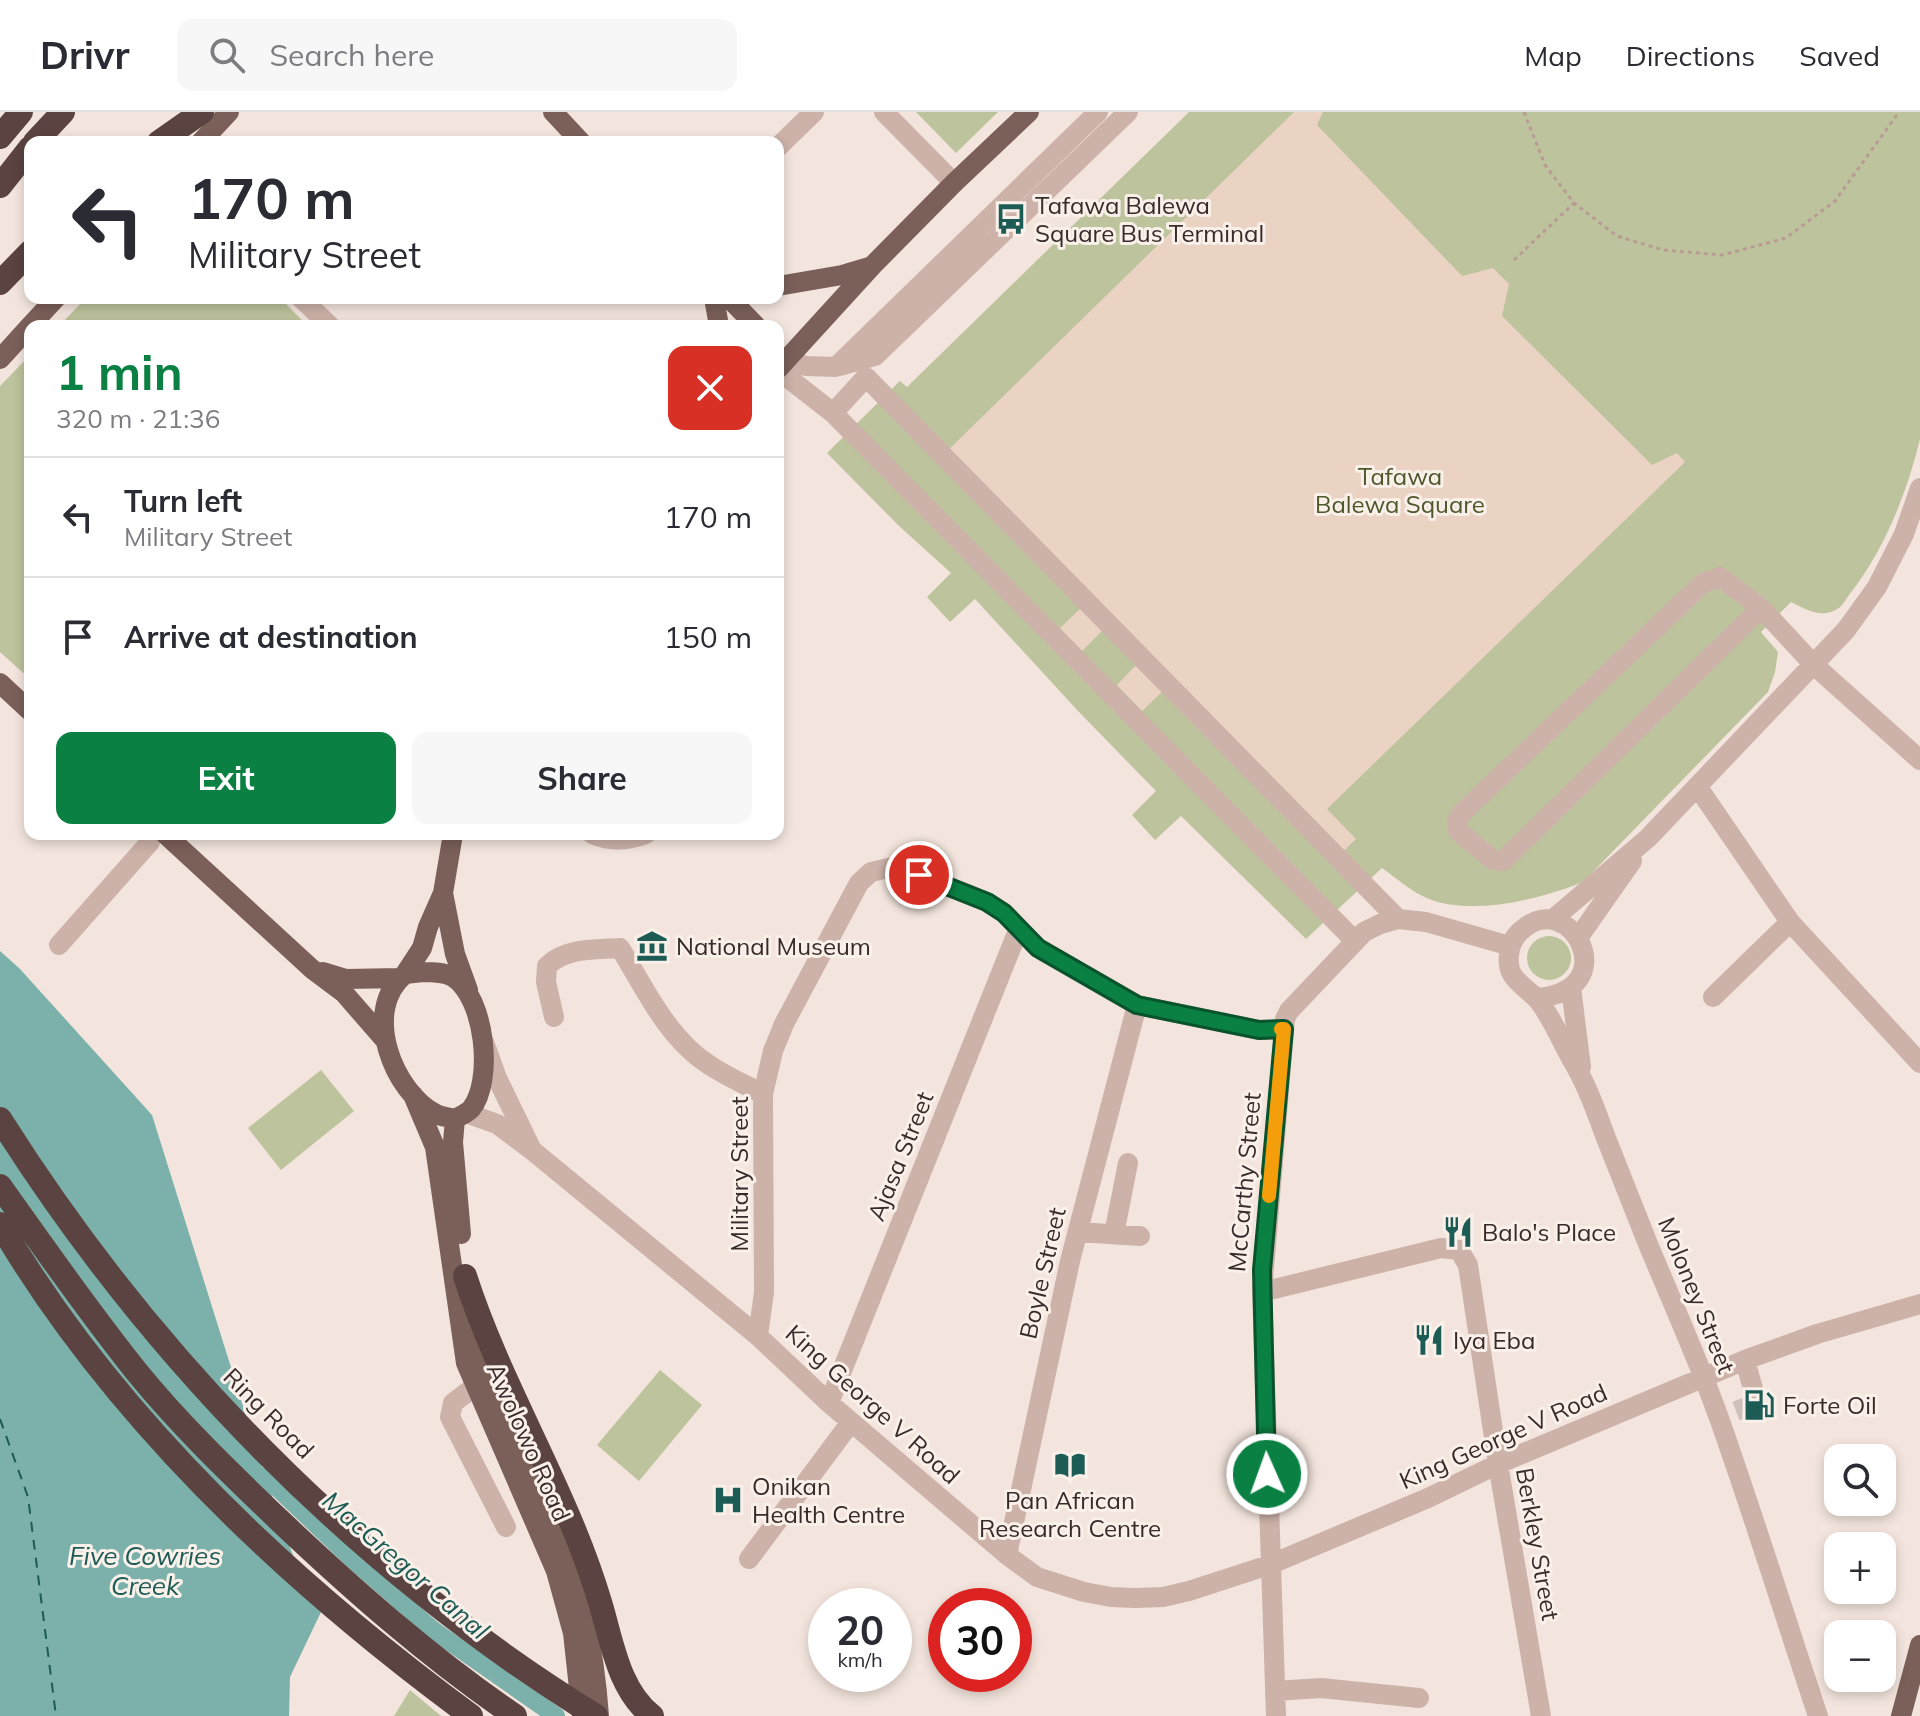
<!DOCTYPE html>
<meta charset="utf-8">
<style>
:root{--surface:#fff;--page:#f7f7f7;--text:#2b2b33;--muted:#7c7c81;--line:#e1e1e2;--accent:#0b8043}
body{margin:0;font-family:Mulish,sans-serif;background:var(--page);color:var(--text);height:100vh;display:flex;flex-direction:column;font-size:30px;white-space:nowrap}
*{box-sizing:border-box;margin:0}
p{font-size:26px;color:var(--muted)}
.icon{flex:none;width:44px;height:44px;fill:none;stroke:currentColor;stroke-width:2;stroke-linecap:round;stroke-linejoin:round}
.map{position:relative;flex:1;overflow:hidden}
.panel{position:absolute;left:24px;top:208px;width:760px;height:520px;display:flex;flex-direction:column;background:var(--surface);border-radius:16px;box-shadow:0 4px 12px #0003}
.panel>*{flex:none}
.banner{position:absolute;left:24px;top:24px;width:760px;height:168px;border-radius:16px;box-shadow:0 4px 12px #0003;background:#fff;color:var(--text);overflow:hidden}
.tools{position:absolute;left:1824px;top:1332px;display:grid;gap:16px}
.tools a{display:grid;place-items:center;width:72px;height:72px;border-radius:16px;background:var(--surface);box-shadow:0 4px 12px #0003;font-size:40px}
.speed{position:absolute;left:808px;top:1476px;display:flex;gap:16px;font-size:40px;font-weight:700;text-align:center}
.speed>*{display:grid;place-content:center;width:104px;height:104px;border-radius:50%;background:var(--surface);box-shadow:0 4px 12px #0003;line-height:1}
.speed small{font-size:20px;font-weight:400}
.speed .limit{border:12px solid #d22;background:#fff;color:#111}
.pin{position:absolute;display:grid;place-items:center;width:68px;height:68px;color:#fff;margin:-34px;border:4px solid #fff;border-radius:50%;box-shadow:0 2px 8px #0007}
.me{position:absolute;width:88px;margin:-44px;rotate:358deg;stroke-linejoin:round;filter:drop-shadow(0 0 6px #0008)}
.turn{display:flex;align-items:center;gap:28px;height:168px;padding:0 32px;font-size:36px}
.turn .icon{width:104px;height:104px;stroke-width:2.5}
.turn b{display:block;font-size:56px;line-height:68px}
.round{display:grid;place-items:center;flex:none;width:84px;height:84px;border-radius:16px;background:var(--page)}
.overview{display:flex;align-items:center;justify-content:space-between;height:136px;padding:0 32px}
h1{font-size:48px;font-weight:700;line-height:60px;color:var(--accent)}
.button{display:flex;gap:16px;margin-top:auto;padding:16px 32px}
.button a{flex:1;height:92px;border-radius:16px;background:var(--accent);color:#fff;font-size:32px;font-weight:700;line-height:92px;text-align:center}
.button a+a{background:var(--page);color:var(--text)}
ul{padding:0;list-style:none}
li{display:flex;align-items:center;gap:24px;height:120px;padding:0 32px;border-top:2px solid var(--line)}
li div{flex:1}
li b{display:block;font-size:30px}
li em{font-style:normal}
header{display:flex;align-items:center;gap:48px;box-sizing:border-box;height:112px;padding:0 40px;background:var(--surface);border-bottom:2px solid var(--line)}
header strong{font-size:38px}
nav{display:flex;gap:44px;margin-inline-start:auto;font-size:28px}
.search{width:560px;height:72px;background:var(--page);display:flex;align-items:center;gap:20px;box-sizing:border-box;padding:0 28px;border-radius:16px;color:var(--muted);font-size:30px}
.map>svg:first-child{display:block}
</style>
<header>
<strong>Drivr</strong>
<div class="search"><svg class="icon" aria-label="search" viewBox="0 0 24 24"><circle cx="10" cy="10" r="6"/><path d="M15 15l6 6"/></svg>Search here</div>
<nav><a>Map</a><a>Directions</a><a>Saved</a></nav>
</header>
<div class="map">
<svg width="1920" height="1604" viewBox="0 0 1920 1604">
<rect width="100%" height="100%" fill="#f3e5dd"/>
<path fill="#bdc39c" d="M 916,0 L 998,0 L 956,41 Z
M 1189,0 L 1920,0 L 1920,327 C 1907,381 1884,439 1849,483 C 1846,487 1842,495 1837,497 C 1822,507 1805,497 1791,490 L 1761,520 L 1778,540 L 1775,560 L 1768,580 L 1583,770 C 1541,787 1473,804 1429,787 C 1413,781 1396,766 1382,756 L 1306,827 L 1181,704 L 1155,728 L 1132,703 L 1156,679 L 1078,599 L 975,487 L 950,510 L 927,485 L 951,461 L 898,413 L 827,341 L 900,269 L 907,275 Z
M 86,186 L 280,186 L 308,214 L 59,214 Z
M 30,243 L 30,567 L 0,540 L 0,274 Z
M1527 846a22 22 0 1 1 44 0a22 22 0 1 1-44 0Z
M 321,958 L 354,999 L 281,1058 L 248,1016 Z
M 660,1258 L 702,1293 L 639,1369 L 597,1333 Z
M 410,1578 L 441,1604 L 394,1604 Z"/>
<path fill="#ebd3c4" d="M 1294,0 L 1323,0 L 1317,13 L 1462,164 L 1493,156 L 1509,172 L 1502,204 L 1652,353 L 1677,341 L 1685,350 L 1327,697 L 1356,727 L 1331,751 L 1162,580 L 1142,599 L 1117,573 L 1141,548 L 1107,514 L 1082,539 L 1060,516 L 1083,494 L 939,347 Z"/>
<path fill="#7bb1aa" d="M 0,839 L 20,857 L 152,1003 L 265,1364 L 307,1483 L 321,1500 L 290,1565 L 289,1604 L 0,1604 Z"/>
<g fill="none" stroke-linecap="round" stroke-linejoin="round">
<path stroke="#7bb1aa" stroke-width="18" d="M 265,1364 L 351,1446 L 433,1518 L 556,1604"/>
<path stroke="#1d5b55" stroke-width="2" stroke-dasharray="10 8" stroke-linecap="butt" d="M 0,1307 L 28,1385 L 56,1604"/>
<path stroke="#cec0b9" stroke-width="20" stroke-dasharray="20 10" stroke-linecap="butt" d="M 1736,1299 L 1752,1293"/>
<path stroke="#b89c93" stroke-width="3" stroke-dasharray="4 4" stroke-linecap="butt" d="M 1524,0 L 1545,53 L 1574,91 L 1617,124 L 1663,138 L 1722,143 L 1786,126 L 1835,89 L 1899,0
M 1514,148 L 1574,91"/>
<path stroke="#ccb2a8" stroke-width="20" d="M 884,0 L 954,71
M 778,35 L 814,0
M 301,186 L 330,214
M 787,248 L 806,254 L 836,255 L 1098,0
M 840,254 L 875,244 L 1128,0
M 778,258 L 833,301
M 1761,496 L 1503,749 L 1493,748 L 1458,719 L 1457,709 L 1462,701 L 1703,471 L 1720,465 L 1761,496 L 1815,554 L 1920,648
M 1697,674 L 1790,810 L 1920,951
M 592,722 C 611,730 626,729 646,722
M 1552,808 L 1648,726 L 1846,518 L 1877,475 L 1904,422 L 1920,376
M 1578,826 L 1632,749
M 1355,829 L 833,301 L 866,265 L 1398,807
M 59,833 L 150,730
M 1571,876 L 1581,955
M 1713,885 L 1790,810
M 1536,886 C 1627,879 1570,776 1523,817 C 1515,823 1510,832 1509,843 C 1506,866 1522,872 1536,886 C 1548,898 1563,932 1572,948 C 1587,973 1596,999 1606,1026 C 1620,1061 1634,1097 1648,1132 C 1672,1190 1698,1247 1719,1306 C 1754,1405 1785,1505 1818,1604
M 554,905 L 546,870 L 547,854 C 566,835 595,838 620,836 C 641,870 659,908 688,936 C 708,956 738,969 763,982
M 484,930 L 497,966 L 531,1036
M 466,1001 L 497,1012 L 533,1039 L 758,1224 L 829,1291 L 1007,1443 L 1037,1465 L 1084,1480 L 1111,1485 L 1135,1486 L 1163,1485 L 1189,1479 L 1269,1453 L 1428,1386 L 1498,1352 L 1745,1248 L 1817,1222 L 1920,1192
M 1078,1120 L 1140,1124
M 1114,1122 L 1128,1051
M 1262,1180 L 1441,1136 L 1459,1138 L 1468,1153 L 1498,1352 L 1541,1604
M 758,1224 L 764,1180 L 763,982 L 773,939 L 784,912 L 859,771 L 871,760 L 897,754 L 987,790 L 1004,801 L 1038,836 L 1137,893 L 1259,918 L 1284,917
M 1745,1248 L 1755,1284 L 1752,1293
M 474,1275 L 453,1291 L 450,1305 L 506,1415
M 829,1291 L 1019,816
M 1007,1443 L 1070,1149 L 1137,893
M 749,1447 L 851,1310
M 1275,1579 L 1321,1576 L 1419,1586
M 1276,1604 L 1262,1180 L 1285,907 L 1289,899 L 1364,820 L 1380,812 L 1398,807 L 1426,810 L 1510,834"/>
<path stroke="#7b5f59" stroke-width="20" d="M 553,0 L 581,30
M 201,30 L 229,0
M 778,174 L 842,163 L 872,154
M 714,186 L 719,214
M 729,186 L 756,214
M 30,214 L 56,186
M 0,247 L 30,214
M 778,257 L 873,153 L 954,71 L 1029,0
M 0,571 L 30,599
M 165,722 L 312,857 L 344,881 L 384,927
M 443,781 L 455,842 L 468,878
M 323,860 L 346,867 L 400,866
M 423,860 C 433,860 444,860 453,865 C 485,885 494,969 471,997 C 466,1002 460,1004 455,1007 C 449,1005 442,1005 436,1002 C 393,980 361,898 405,862 Z
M 405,862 L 422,836 L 428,815 L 443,781 L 453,722
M 413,983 L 435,1035 L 466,1251 L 556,1459 L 573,1521 L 582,1604
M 455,1007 L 453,1030 L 461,1122
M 472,1209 C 482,1273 527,1342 552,1402 C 580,1466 594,1534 599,1604
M 1901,1604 L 1920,1533"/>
<path stroke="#5a4340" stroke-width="24" d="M 0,25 L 21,0
M 35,30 L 63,0
M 159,30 L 202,0
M 0,74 L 30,36
M 0,171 L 30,140
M 0,1007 C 151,1246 355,1455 596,1604
M 0,1074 C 44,1136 88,1199 136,1259 C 179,1312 229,1360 278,1407 C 353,1478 430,1546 515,1604
M 0,1112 C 115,1308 289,1470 471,1604
M 465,1164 C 501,1276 566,1376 600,1490 C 612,1529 618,1577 652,1604"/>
</g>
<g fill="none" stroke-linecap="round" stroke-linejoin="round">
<defs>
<path id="route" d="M 919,763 L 987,790 L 1004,801 L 1038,836 L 1137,893 L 1259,918 L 1284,917 L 1262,1158 L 1267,1362"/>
</defs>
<use href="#route" stroke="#07532c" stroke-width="20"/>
<use href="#route" stroke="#0b8043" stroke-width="14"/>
<path stroke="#f59e0b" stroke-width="14" d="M 1269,1084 L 1284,917 L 1281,917"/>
</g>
<defs>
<symbol id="bus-bare" viewBox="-9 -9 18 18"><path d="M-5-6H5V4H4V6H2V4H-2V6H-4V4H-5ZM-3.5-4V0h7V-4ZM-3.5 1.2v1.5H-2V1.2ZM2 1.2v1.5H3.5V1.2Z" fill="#1d5b55" stroke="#faf0ea" stroke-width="2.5" paint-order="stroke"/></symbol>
<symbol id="museum-bare" viewBox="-9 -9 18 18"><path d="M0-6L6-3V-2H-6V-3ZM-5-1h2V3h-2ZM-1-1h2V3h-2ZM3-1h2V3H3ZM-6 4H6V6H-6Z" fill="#1d5b55" stroke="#faf0ea" stroke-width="2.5" paint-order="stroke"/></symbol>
<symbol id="restaurant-bare" viewBox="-9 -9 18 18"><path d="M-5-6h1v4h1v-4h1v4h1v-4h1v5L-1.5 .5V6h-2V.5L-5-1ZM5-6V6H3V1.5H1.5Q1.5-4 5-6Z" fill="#1d5b55" stroke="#faf0ea" stroke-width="2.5" paint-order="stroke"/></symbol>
<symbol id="fuel-bare" viewBox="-9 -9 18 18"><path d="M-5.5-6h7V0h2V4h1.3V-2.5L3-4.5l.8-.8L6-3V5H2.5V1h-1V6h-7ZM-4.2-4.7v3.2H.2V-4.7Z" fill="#1d5b55" stroke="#faf0ea" stroke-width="2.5" paint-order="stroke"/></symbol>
<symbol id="library-bare" viewBox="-9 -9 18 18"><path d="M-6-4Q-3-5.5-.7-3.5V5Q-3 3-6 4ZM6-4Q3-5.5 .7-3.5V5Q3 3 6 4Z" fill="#1d5b55" stroke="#faf0ea" stroke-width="2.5" paint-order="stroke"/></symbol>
<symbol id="hospital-bare" viewBox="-9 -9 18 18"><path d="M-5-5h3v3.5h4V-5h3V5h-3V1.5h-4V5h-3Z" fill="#1d5b55" stroke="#faf0ea" stroke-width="2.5" paint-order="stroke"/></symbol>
</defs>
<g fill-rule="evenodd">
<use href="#bus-bare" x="989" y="85" width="44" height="44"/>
<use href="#museum-bare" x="630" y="812" width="44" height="44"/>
<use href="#restaurant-bare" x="1436" y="1098" width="44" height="44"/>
<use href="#restaurant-bare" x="1407" y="1206" width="44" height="44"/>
<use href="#fuel-bare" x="1737" y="1271" width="44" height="44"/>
<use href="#library-bare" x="1048" y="1331" width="44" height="44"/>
<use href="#hospital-bare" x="706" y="1366" width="44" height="44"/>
</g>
<g text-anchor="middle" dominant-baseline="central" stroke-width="6" stroke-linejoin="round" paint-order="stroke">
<g font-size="24" fill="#392b29" stroke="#faf0ea" text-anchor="start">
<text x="1035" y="93">Tafawa Balewa<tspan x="1035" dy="28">Square Bus Terminal</tspan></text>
<text x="676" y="834">National Museum</text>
<text x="1482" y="1120">Balo's Place</text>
<text x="1453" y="1228">Iya Eba</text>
<text x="1783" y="1293">Forte Oil</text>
<text x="752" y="1374">Onikan<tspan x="752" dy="28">Health Centre</tspan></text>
<text x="1070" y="1388" text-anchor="middle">Pan African<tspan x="1070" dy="28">Research Centre</tspan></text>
</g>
<g font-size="24" fill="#4f582c" stroke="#faf0ea">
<text x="1400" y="364">Tafawa<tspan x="1400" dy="28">Balewa Square</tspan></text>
</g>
<g font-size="24" fill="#392b29" stroke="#faf0ea">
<text transform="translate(900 1044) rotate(-68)">Ajasa Street</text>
<text transform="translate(739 1062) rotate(-90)">Military Street</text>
<text transform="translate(1244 1070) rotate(-85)">McCarthy Street</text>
<text transform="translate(1042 1161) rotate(-77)">Boyle Street</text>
<text transform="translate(1697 1183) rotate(68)">Moloney Street</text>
<text transform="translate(873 1292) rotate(42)">King George V Road</text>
<text transform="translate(269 1301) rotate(45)">Ring Road</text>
<text transform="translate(1503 1324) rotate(-24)">King George V Road</text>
<text transform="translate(529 1330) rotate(66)">Awolowo Road</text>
<text transform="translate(1538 1432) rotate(80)">Berkley Street</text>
</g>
<g font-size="26" font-style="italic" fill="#1d5b55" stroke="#faf0ea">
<text x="145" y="1443">Five Cowries<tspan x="145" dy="30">Creek</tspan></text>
<text transform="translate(406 1453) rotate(41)">MacGregor Canal</text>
</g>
</g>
</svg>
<div class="tools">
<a><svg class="icon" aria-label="search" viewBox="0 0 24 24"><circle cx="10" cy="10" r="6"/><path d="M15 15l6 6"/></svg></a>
<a>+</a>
<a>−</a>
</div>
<div class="speed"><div>20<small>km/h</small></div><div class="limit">30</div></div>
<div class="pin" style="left:919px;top:763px;background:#d93025"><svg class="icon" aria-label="arrive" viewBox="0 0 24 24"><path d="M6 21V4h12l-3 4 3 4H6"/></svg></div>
<svg class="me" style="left:1267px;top:1362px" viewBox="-20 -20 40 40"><circle r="17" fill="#0b8043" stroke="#fff" stroke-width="3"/><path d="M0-11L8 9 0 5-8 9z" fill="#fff"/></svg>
<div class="banner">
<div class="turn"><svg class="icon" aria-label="left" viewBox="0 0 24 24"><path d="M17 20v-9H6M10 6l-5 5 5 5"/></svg><div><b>170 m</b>Military Street</div></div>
</div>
<section class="panel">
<div class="overview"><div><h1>1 min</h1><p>320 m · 21:36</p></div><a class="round" style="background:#d93025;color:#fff"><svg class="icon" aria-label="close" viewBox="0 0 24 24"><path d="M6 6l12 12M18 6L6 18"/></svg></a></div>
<ul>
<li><svg class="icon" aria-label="left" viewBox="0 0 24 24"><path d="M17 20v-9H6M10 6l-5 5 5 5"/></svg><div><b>Turn left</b><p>Military Street</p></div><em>170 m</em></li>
<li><svg class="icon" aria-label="arrive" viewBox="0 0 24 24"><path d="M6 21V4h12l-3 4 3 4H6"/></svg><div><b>Arrive at destination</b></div><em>150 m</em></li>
</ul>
<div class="button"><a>Exit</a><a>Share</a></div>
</section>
</div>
